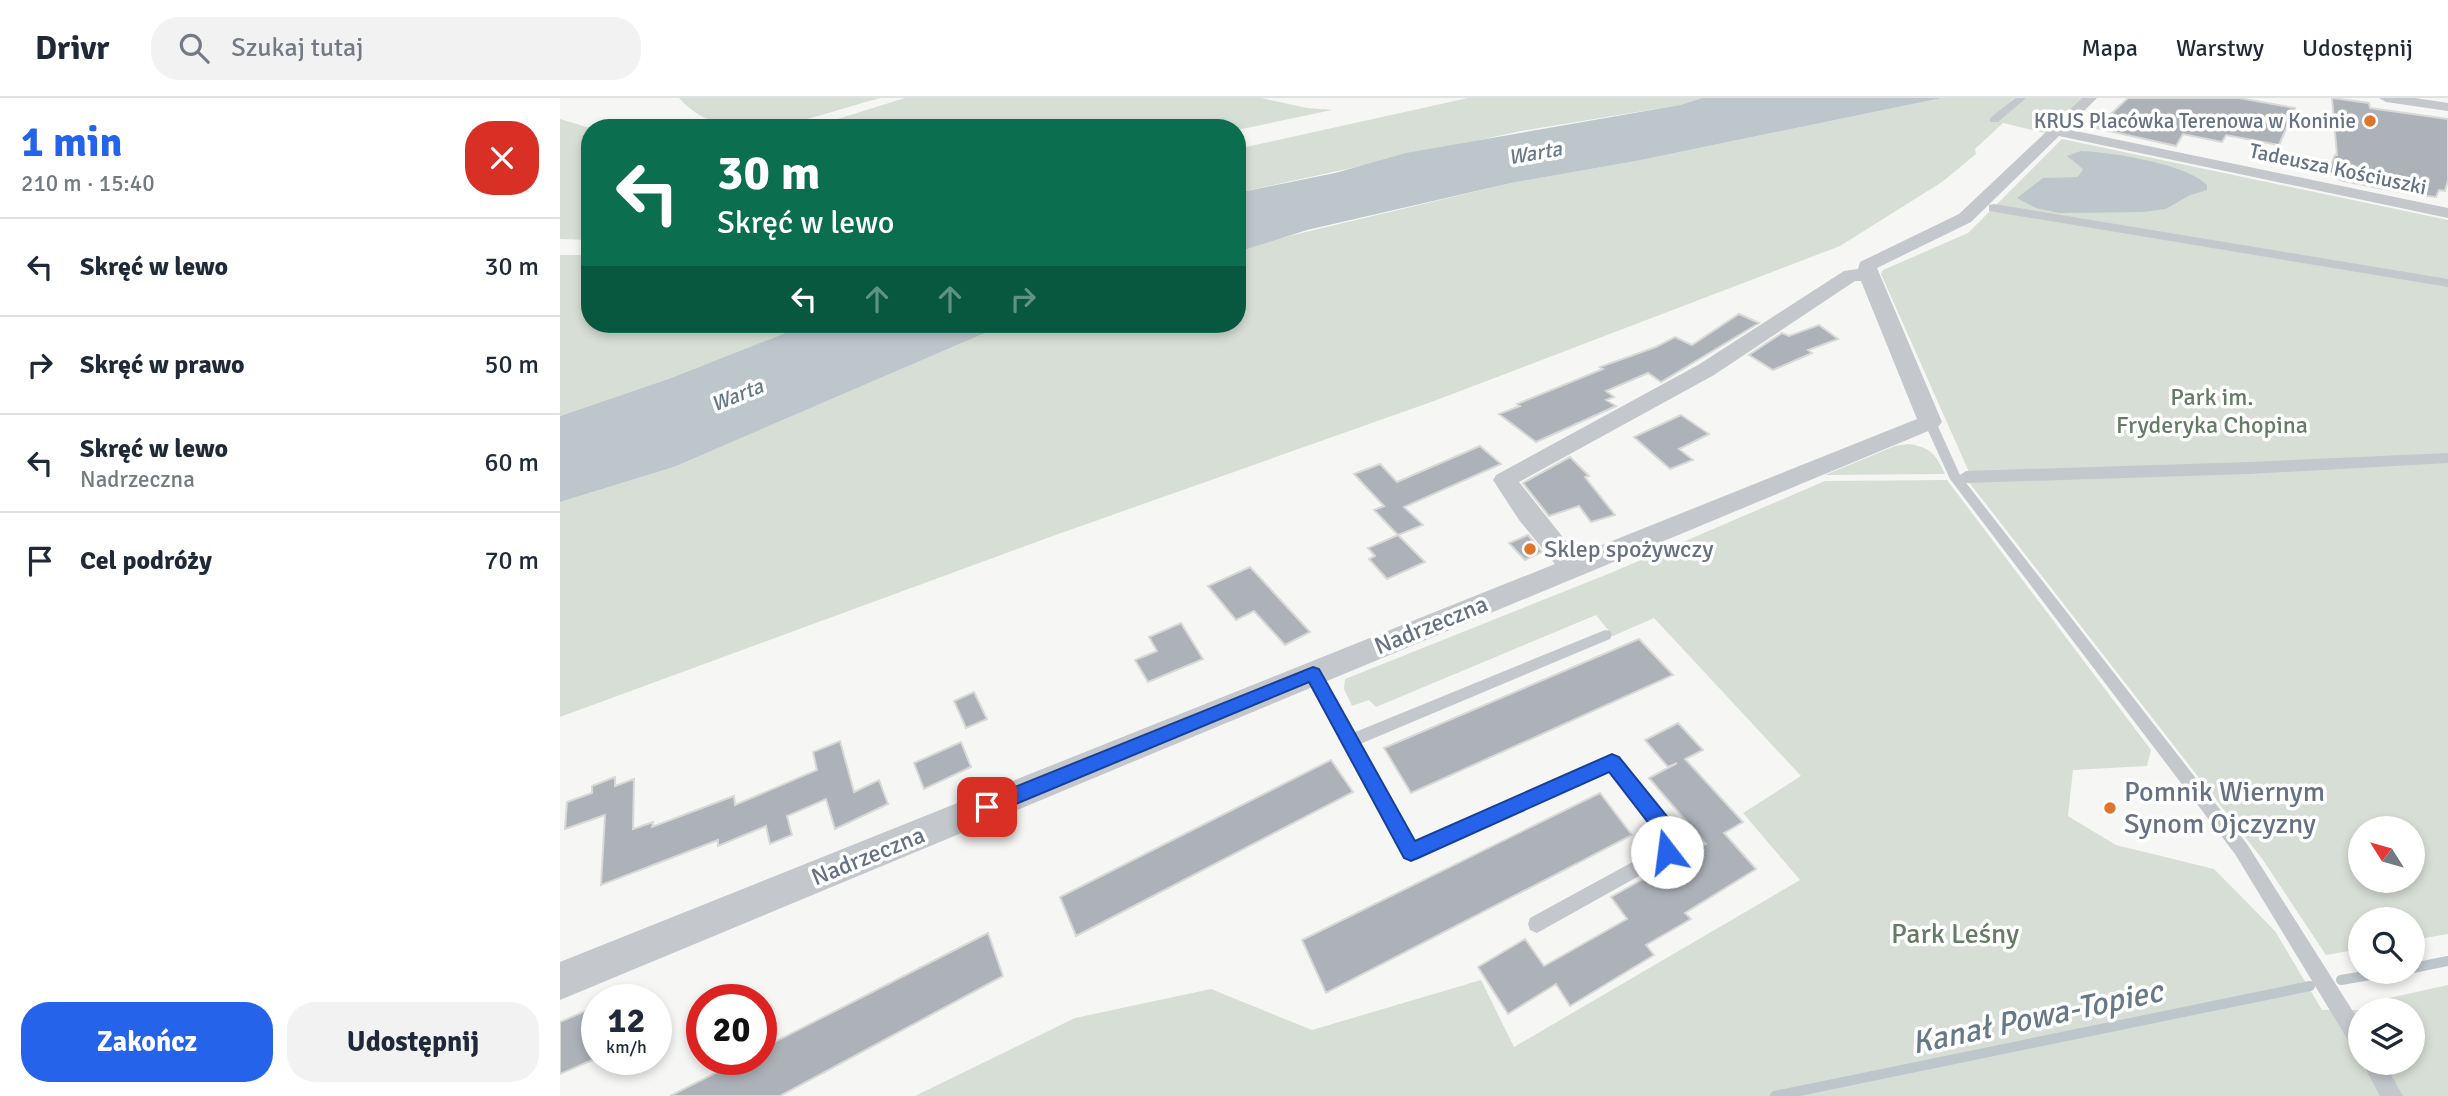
<!DOCTYPE html>
<html lang="pl">
<meta charset="utf-8">
<style>
:root{--surface:#fff;--page:#f2f2f3;--text:#1f2937;--muted:#747a83;--line:#e0e1e3;--accent:#2563eb}
body{margin:0;font-family:Signika,sans-serif;background:var(--page);color:var(--text);height:100vh;display:flex;flex-direction:column;font-size:26px;white-space:nowrap}
*{box-sizing:border-box;margin:0}
p{font-size:23px;color:var(--muted)}
.icon{flex:none;width:38px;height:38px;fill:none;stroke:currentColor;stroke-width:2;stroke-linecap:round;stroke-linejoin:round}
.map{position:relative;flex:1;overflow:hidden}
.sheet{display:flex;flex-direction:column;background:var(--surface);width:560px}
.sheet>*{flex:none}
.top-card{position:absolute;left:21px;top:21px;width:665px;height:214px;border-radius:28px;box-shadow:0 4px 10px #0003;background:#0b6e4f;color:#fff;overflow:hidden}
.needle{width:46px;rotate:307deg}
.fabs{position:absolute;left:1788px;top:718px;display:grid;gap:14px}
.fabs a{display:grid;place-items:center;width:77px;height:77px;border-radius:50%;background:var(--surface);box-shadow:0 4px 10px #0003;font-size:35px}
.speed{position:absolute;left:21px;top:886px;display:flex;gap:14px;font-size:35px;font-weight:700;text-align:center}
.speed>*{display:grid;place-content:center;width:91px;height:91px;border-radius:50%;background:var(--surface);box-shadow:0 4px 10px #0003;line-height:1}
.speed small{font-size:18px;font-weight:400}
.speed .limit{border:10px solid #d22;background:#fff;color:#111}
.pin{position:absolute;display:grid;place-items:center;width:60px;height:60px;color:#fff;margin:-30px;border-radius:14px;box-shadow:0 4px 10px #0006}
.me{position:absolute;width:77px;margin:-38px;rotate:345deg;stroke-linejoin:round;filter:drop-shadow(0 0 5px #0008)}
.turn{display:flex;align-items:center;gap:24px;height:147px;padding:0 21px;font-size:32px}
.turn .icon{width:91px;height:91px;stroke-width:2.5}
.turn b{display:block;font-size:49px;line-height:60px}
.lanes{display:flex;align-items:center;height:66px;padding:0 21px;background:#0003;justify-content:center;gap:35px;direction:ltr}
.lanes .off{opacity:.35}
.round{display:grid;place-items:center;flex:none;width:74px;height:74px;border-radius:28px;background:var(--page)}
.headline{display:flex;align-items:center;justify-content:space-between;height:119px;padding:0 21px}
h1{font-size:42px;font-weight:700;line-height:52px;color:var(--accent)}
.action{display:flex;gap:14px;margin-top:auto;padding:14px 21px}
.action a{flex:1;height:80px;border-radius:28px;background:var(--accent);color:#fff;font-size:28px;font-weight:700;line-height:80px;text-align:center}
.action a+a{background:var(--page);color:var(--text)}
ul{padding:0;list-style:none}
li{display:flex;align-items:center;gap:21px;height:98px;padding:0 21px;border-top:2px solid var(--line)}
li div{flex:1}
li b{display:block;font-size:26px}
li em{font-style:normal}
header{display:flex;align-items:center;gap:42px;box-sizing:border-box;height:98px;padding:0 35px;background:var(--surface);border-bottom:2px solid var(--line)}
header strong{font-size:33px}
nav{display:flex;gap:38px;margin-inline-start:auto;font-size:24px}
.search{width:490px;height:63px;background:var(--page);display:flex;align-items:center;gap:18px;box-sizing:border-box;padding:0 24px;border-radius:28px;color:var(--muted);font-size:26px}
main{display:flex;flex:1;min-height:0}
.map>svg:first-child{display:block}
</style>
<header>
<strong>Drivr</strong>
<div class="search"><svg class="icon" aria-label="search" viewBox="0 0 24 24"><circle cx="10" cy="10" r="6"/><path d="M15 15l6 6"/></svg>Szukaj tutaj</div>
<nav><a>Mapa</a><a>Warstwy</a><a>Udostępnij</a></nav>
</header>
<main>
<section class="sheet">
<div class="headline"><div><h1>1 min</h1><p>210 m · 15:40</p></div><a class="round" style="background:#d93025;color:#fff"><svg class="icon" aria-label="close" viewBox="0 0 24 24"><path d="M6 6l12 12M18 6L6 18"/></svg></a></div>
<ul>
<li><svg class="icon" aria-label="left" viewBox="0 0 24 24"><path d="M17 20v-9H6M10 6l-5 5 5 5"/></svg><div><b>Skręć w lewo</b></div><em>30 m</em></li>
<li><svg class="icon" aria-label="right" viewBox="0 0 24 24"><path d="M7 20v-9h11M14 6l5 5-5 5"/></svg><div><b>Skręć w prawo</b></div><em>50 m</em></li>
<li><svg class="icon" aria-label="left" viewBox="0 0 24 24"><path d="M17 20v-9H6M10 6l-5 5 5 5"/></svg><div><b>Skręć w lewo</b><p>Nadrzeczna</p></div><em>60 m</em></li>
<li><svg class="icon" aria-label="arrive" viewBox="0 0 24 24"><path d="M6 21V4h12l-3 4 3 4H6"/></svg><div><b>Cel podróży</b></div><em>70 m</em></li>
</ul>
<div class="action"><a>Zakończ</a><a>Udostępnij</a></div>
</section>
<div class="map">
<svg width="1888" height="998" viewBox="0 0 1888 998">
<rect width="100%" height="100%" fill="#f6f7f4"/>
<path fill="#d7ded5" fill-rule="evenodd" d="M 119,0 L 321,0 C 259,15 170,58 119,0 Z
M 345,0 L 701,0 L 747,10 L 772,12 L 677,32 L 314,30 L 271,23 Z
M 908,0 L 1142,0 L 1120,7 L 961,33 L 677,95 L 677,51 Z
M 1382,0 L 1454,0 L 1429,22 L 1457,0 L 1522,0 L 1485,35 L 1443,25 L 1415,51 L 1416,56 L 1382,84 L 1280,148 L 874,303 L 490,439 L 0,619 L 0,404 L 114,369 L 446,226 L 677,226 L 677,154 L 700,145 L 951,85 L 1076,63 Z
M 0,21 L 30,30 L 30,142 L 0,141 Z
M 1502,41 L 1888,122 L 1888,836 L 1853,842 L 1853,821 L 1801,821 L 1801,851 L 1766,857 L 1703,762 L 1408,383 L 1409,374 L 1321,176 L 1323,172 L 1408,135 ZM 1801,730 L 1853,730 L 1853,782 L 1801,782 Z
M 0,157 L 30,157 L 30,226 L 248,226 L 111,280 L 0,318 Z
M 1348,346 C 1370,349 1376,356 1385,376 L 1265,377 L 1335,348 Z
M 1387,382 L 1591,652 L 1587,668 L 1513,672 L 1508,718 L 1556,747 L 1654,771 L 1715,833 L 1762,912 L 1800,912 L 1820,902 L 1888,887 L 1888,998 L 355,998 L 515,920 L 651,891 L 752,932 L 921,882 L 954,949 L 1240,782 L 1183,715 L 1241,678 L 1094,520 L 1053,538 L 1036,517 L 816,609 L 809,602 L 792,608 L 784,591 L 785,581 L 1053,474 L 1265,383 ZM 1801,912 L 1853,912 L 1853,964 L 1801,964 Z"/>
<path fill="#bdc6cb" d="M 1142,0 L 1382,0 L 1076,63 L 951,85 L 747,132 L 677,154 L 677,95 L 775,75 L 846,55 L 1120,7 Z
M 1521,53 C 1550,54 1627,66 1647,87 L 1647,92 L 1630,97 L 1606,111 L 1582,114 L 1499,115 L 1476,110 L 1457,100 L 1483,80 L 1518,79 L 1523,71 L 1507,58 Z
M 248,226 L 446,226 L 114,369 L 0,404 L 0,318 L 111,280 Z"/>
<g fill="none" stroke-linecap="round" stroke-linejoin="round">
<path stroke="#bdc6cb" stroke-width="10" d="M 1853,870 L 1888,863
M 1781,882 L 1833,873
M 1215,998 L 1750,888"/>
</g>
<path fill="#adb2b9" stroke="#d8d8d6" stroke-width="2" d="M 1568,0 L 1679,0 L 1735,10 L 1719,47 L 1666,37 L 1662,44 L 1623,36 L 1616,48 L 1536,30 Z
M 1772,0 L 1809,5 L 1810,10 L 1888,21 L 1888,82 L 1885,93 L 1879,92 L 1876,99 L 1850,96 L 1783,83 L 1768,75 L 1775,57 L 1777,57 Z
M 1179,216 L 1199,225 L 1101,284 L 1088,275 L 1046,293 L 1054,299 L 1046,302 L 1056,308 L 976,344 L 939,316 L 960,308 L 957,306 L 1043,271 L 1040,269 L 1096,249 L 1115,239 L 1132,247 Z
M 1259,227 L 1278,241 L 1248,252 L 1252,255 L 1213,272 L 1189,257 L 1222,235 L 1229,238 Z
M 1121,317 L 1149,336 L 1119,351 L 1133,362 L 1110,371 L 1074,339 Z
M 920,348 L 941,366 L 844,409 L 863,427 L 838,437 L 814,412 L 824,408 L 794,376 L 820,366 L 837,384 Z
M 1010,359 L 1029,378 L 1025,379 L 1055,417 L 1031,424 L 1019,408 L 989,418 L 963,385 Z
M 838,437 L 865,464 L 827,481 L 809,461 L 815,458 L 808,450 Z
M 968,437 L 982,454 L 965,462 L 949,445 Z
M 690,469 L 750,534 L 725,547 L 694,513 L 676,522 L 648,488 Z
M 621,525 L 643,561 L 588,584 L 575,562 L 597,553 L 589,539 Z
M 1079,541 L 1113,577 L 851,695 L 824,650 Z
M 414,594 L 427,621 L 406,630 L 394,603 Z
M 1118,625 L 1143,652 L 1125,661 L 1183,724 L 1164,735 L 1196,771 L 1125,815 L 1131,821 L 1086,847 L 1094,857 L 1010,908 L 996,886 L 948,916 L 918,869 L 965,841 L 984,868 L 1067,821 L 1051,799 L 1146,746 L 1089,680 L 1117,665 L 1108,669 L 1085,642 Z
M 280,643 L 294,694 L 319,682 L 328,706 L 275,731 L 266,701 L 227,718 L 232,737 L 210,746 L 206,728 L 158,748 L 158,742 L 41,787 L 45,717 L 5,731 L 7,704 L 32,695 L 32,688 L 55,679 L 55,688 L 74,681 L 73,731 L 93,724 L 92,729 L 174,698 L 175,707 L 257,672 L 253,654 Z
M 401,644 L 411,669 L 364,691 L 354,665 Z
M 771,662 L 793,694 L 516,838 L 500,799 Z
M 1040,695 L 1072,737 L 766,895 L 742,842 Z
M 428,835 L 443,878 L 220,998 L 110,998 L 183,961 L 201,961 L 201,951 Z
M 37,908 L 37,960 L 0,976 L 0,924 Z"/>
<g fill="none" stroke-linecap="round" stroke-linejoin="round">
<path fill="#c4c7cb" fill-rule="evenodd" d="M 1370,321 L 1376,324 L 1400,377 L 1687,746 L 1801,926 L 1801,955 L 1794,952 L 1675,756 L 1390,381 L 1364,324 Z
M 1045,532 L 1050,533 L 1052,537 L 1050,541 L 800,646 L 855,744 L 1046,659 L 1052,657 L 1058,659 L 1117,734 L 1120,739 L 1113,759 L 977,835 L 970,832 L 968,826 L 970,820 L 1100,749 L 1102,740 L 1049,673 L 851,762 L 845,759 L 745,576 L 748,572 L 758,572 L 793,635 Z
M 1802,964 L 1824,964 L 1843,998 L 1820,998 Z"/>
<path fill="#c4c7cb" fill-rule="evenodd" d="M 1455,0 L 1466,0 L 1438,24 L 1430,24 L 1430,20 Z
M 1434,106 L 1888,181 L 1888,189 L 1429,113 L 1429,107 Z
M 1888,355 L 1888,365 L 1689,376 L 1406,385 L 1397,379 L 1406,373 L 1689,364 Z"/>
<path fill="#c4c7cb" fill-rule="evenodd" d="M 1522,0 L 1537,0 L 1506,31 L 1888,110 L 1888,120 L 1499,38 L 1411,124 L 1317,170 L 1382,324 L 1378,329 L 0,902 L 0,864 L 995,466 L 959,422 L 933,382 L 936,377 L 1138,267 L 1284,173 L 1298,171 L 1300,164 L 1399,116 ZM 1295,183 L 1301,183 L 1357,321 L 1017,457 L 959,384 L 1154,277 Z
M 1819,0 L 1855,0 L 1888,5 L 1888,13 L 1826,4 Z"/>
</g>
<path fill="#2563eb" stroke="#184099" stroke-width="2" d="M 753,569 L 759,571 L 855,743 L 1052,656 L 1059,659 L 1118,732 L 1121,738 L 1114,760 L 1107,763 L 1100,760 L 1097,754 L 1100,740 L 1049,674 L 858,760 L 851,763 L 844,760 L 749,584 L 434,715 L 427,717 L 420,715 L 417,709 L 420,703 Z"/>
<g fill="#df742b" stroke="#fff" stroke-width="2.5">
<circle cx="1810" cy="23" r="7"/>
<circle cx="970" cy="451" r="7"/>
<circle cx="1550" cy="710" r="7"/>
</g>
<g text-anchor="middle" dominant-baseline="central" stroke-width="7" stroke-linejoin="round" paint-order="stroke">
<g font-size="21" fill="#667284" stroke="#fff" text-anchor="end">
<text x="1796" y="23">KRUS Placówka Terenowa w Koninie</text>
</g>
<g font-size="21" font-style="italic" fill="#677987" stroke="#fff">
<text transform="translate(975 55) rotate(-10)">Warta</text>
<text transform="translate(177 297) rotate(-22)">Warta</text>
</g>
<g font-size="21" fill="#667284" stroke="#fff">
<text transform="translate(1778 71) rotate(12)">Tadeusza Kościuszki</text>
</g>
<g font-size="24" fill="#667b65" stroke="#fff">
<text x="1652" y="299">Park im.<tspan x="1652" dy="28">Fryderyka Chopina</tspan></text>
</g>
<g font-size="24" fill="#667284" stroke="#fff" text-anchor="start">
<text x="984" y="451">Sklep spożywczy</text>
</g>
<g font-size="24" fill="#667284" stroke="#fff">
<text transform="translate(871 527) rotate(-22)">Nadrzeczna</text>
<text transform="translate(308 758) rotate(-22)">Nadrzeczna</text>
</g>
<g font-size="28" fill="#667284" stroke="#fff" text-anchor="start">
<text x="1564" y="694">Pomnik Wiernym<tspan x="1564" dy="32">Synom Ojczyzny</tspan></text>
</g>
<g font-size="28" fill="#667b65" stroke="#fff">
<text x="1395" y="836">Park Leśny</text>
</g>
<g font-size="32" font-style="italic" fill="#677987" stroke="#fff">
<text transform="translate(1477 919) rotate(-12)">Kanał Powa-Topiec</text>
</g>
</g>
</svg>
<div class="fabs">
<a><svg class="needle" viewBox="-14 -14 28 28"><path d="M0-13l5 13h-10z" fill="#e53935"/><path d="M0 13l5-13h-10z" fill="#747a83"/></svg></a>
<a><svg class="icon" aria-label="search" viewBox="0 0 24 24"><circle cx="10" cy="10" r="6"/><path d="M15 15l6 6"/></svg></a>
<a><svg class="icon" aria-label="layers" viewBox="0 0 24 24"><path d="M12 4l9 5-9 5-9-5zM3 14l9 5 9-5"/></svg></a>
</div>
<div class="speed"><div>12<small>km/h</small></div><div class="limit">20</div></div>
<div class="pin" style="left:427px;top:709px;background:#d93025"><svg class="icon" aria-label="arrive" viewBox="0 0 24 24"><path d="M6 21V4h12l-3 4 3 4H6"/></svg></div>
<svg class="me" style="left:1107px;top:754px" viewBox="-20 -20 40 40"><circle r="19" fill="#fff"/><path d="M0-13L10 11 0 6-10 11z" fill="#2563eb"/></svg>
<div class="top-card">
<div class="turn"><svg class="icon" aria-label="left" viewBox="0 0 24 24"><path d="M17 20v-9H6M10 6l-5 5 5 5"/></svg><div><b>30 m</b>Skręć w lewo</div></div>
<div class="lanes"><svg class="icon" aria-label="left" viewBox="0 0 24 24"><path d="M17 20v-9H6M10 6l-5 5 5 5"/></svg><svg class="icon off" aria-label="ahead" viewBox="0 0 24 24"><path d="M12 20V5M6 11l6-6 6 6"/></svg><svg class="icon off" aria-label="ahead" viewBox="0 0 24 24"><path d="M12 20V5M6 11l6-6 6 6"/></svg><svg class="icon off" aria-label="right" viewBox="0 0 24 24"><path d="M7 20v-9h11M14 6l5 5-5 5"/></svg></div>
</div>
</div>
</main>
